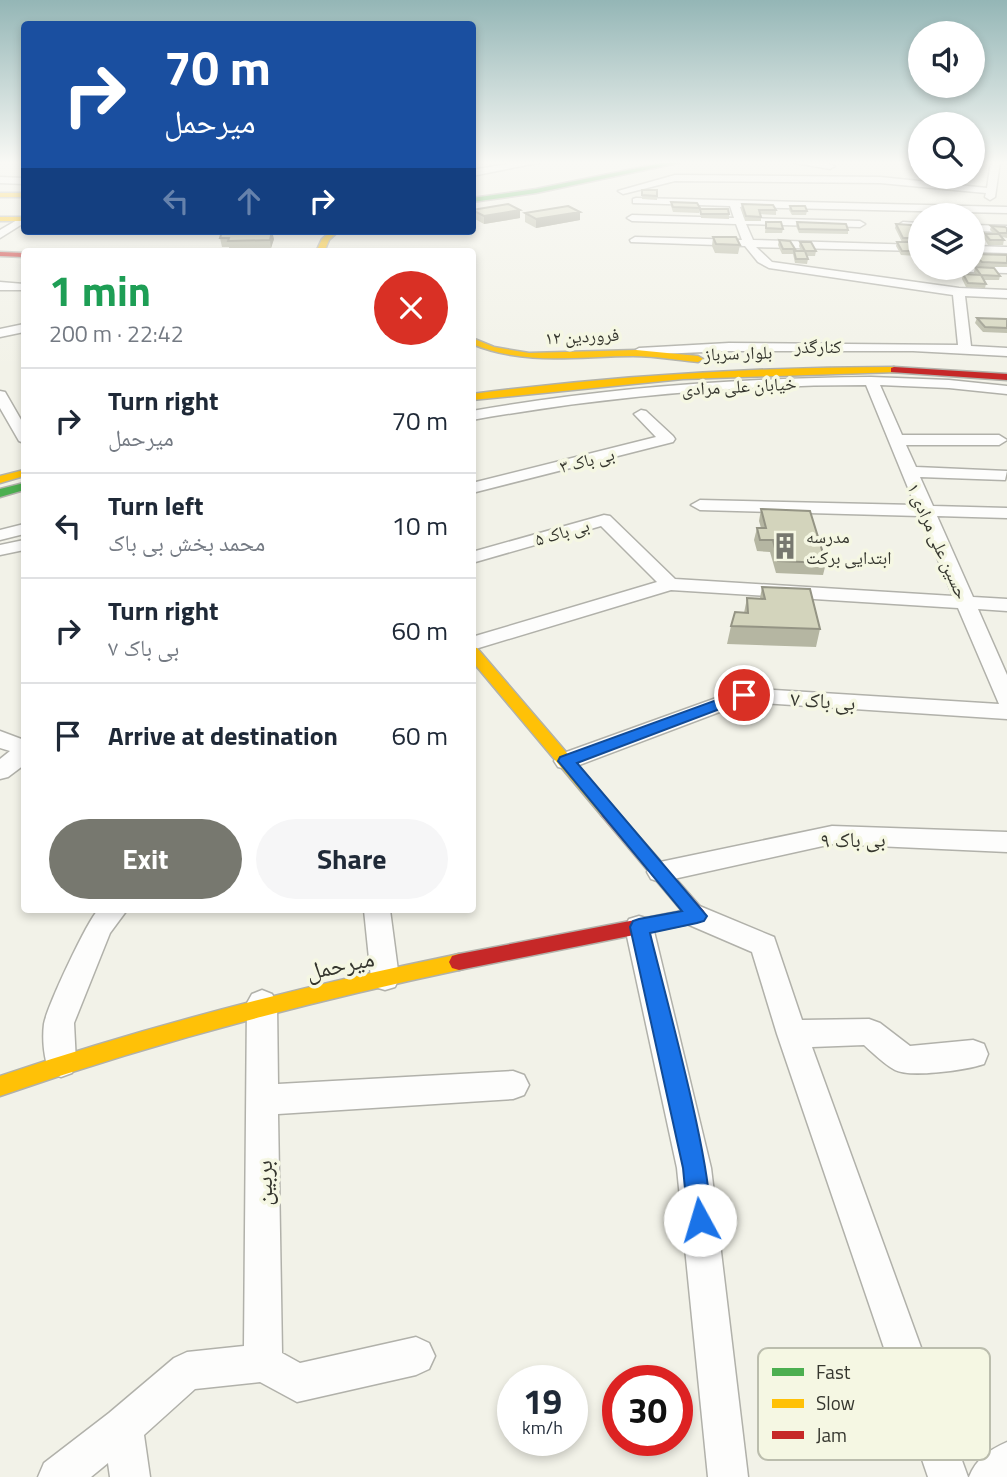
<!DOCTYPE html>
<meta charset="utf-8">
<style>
:root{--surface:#fff;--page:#f6f6f7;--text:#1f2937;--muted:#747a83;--line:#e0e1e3;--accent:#77786f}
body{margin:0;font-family:"Titillium Web","Noto Naskh Arabic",sans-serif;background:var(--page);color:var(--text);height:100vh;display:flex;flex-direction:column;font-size:26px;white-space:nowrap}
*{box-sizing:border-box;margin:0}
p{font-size:23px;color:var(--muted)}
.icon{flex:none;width:38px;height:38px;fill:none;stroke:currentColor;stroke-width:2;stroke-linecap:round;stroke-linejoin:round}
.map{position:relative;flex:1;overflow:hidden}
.details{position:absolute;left:21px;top:248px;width:455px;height:665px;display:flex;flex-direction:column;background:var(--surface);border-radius:7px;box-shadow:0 4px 10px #0003}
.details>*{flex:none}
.hud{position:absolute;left:21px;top:21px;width:455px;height:214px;border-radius:7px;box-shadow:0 4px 10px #0003;background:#1a4fa0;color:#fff;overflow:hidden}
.controls{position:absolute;left:908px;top:21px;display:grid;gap:14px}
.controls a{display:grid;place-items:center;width:77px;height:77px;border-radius:50%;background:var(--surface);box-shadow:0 4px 10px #0003;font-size:35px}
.speed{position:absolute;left:497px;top:1365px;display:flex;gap:14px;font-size:35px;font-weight:700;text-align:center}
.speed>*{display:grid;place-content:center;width:91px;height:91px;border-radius:50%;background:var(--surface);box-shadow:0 4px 10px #0003;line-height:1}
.speed small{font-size:18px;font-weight:400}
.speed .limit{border:10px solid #d22;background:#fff;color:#111}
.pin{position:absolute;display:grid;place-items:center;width:60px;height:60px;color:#fff;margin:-30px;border:4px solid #fff;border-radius:50%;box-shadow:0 2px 7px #0007}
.me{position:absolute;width:77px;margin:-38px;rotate:354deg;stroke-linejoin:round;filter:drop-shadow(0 0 5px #0008)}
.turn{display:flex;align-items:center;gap:24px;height:147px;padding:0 28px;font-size:32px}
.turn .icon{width:91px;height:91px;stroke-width:2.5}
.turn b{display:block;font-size:49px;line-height:60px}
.lanes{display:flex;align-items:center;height:66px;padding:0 28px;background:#0003;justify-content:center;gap:35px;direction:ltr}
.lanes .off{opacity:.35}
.round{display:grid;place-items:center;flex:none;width:74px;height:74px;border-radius:37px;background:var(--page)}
.head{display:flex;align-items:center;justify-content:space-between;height:119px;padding:0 28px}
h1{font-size:42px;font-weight:700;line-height:52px;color:#1e9e55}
.primary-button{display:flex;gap:14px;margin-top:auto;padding:14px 28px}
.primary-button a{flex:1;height:80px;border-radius:42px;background:var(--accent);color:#fff;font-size:28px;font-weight:700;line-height:80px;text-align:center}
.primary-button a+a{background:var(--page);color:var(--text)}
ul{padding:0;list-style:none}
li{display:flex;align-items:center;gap:21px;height:105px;padding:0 28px;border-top:2px solid var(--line)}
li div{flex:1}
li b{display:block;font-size:26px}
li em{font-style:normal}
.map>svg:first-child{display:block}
</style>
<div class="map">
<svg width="1007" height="1477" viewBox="0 0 1007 1477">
<rect width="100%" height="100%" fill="#f2f2e8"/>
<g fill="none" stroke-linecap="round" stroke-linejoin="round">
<defs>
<path id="street" d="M 519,162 L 542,162 L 472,176 L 472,170 Z
M 790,162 L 823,162 L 835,166 L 830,169 Z
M 991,162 L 1000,162 L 995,197 L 990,200 L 985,197 L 986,193 L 880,183 L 675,181 L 623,194 L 618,191 L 675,175 L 880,177 L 987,188 Z
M 0,177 L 24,178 L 24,184 L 0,183 Z
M 636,198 L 1007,207 L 1007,213 L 740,207 L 744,218 L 860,221 L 865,224 L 860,227 L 746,224 L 753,240 L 920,245 L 920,251 L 756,247 L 772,262 L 959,288 L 1007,290 L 1007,298 L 965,296 L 971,346 L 1007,348 L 1007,356 L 913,351 L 729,351 L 634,355 L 632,352 L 639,348 L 729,343 L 958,345 L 953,295 L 769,268 L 758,262 L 745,246 L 631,242 L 630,240 L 635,237 L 742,240 L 736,224 L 632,221 L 627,218 L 632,215 L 734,218 L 730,206 L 633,203 L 633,199 Z
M 24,216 L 24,223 L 0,238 L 0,230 Z
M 903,222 L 920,223 L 920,229 L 899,227 L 898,225 Z
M 973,225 L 1007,226 L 1007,232 L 973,231 Z
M 973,246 L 1007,247 L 1007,253 L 973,252 Z
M 973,266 L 1007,267 L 1007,273 L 935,271 L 929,268 L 973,268 Z
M 0,282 L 24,284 L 24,290 L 0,290 Z
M 24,324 L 24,332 L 0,337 L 0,329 Z
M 871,377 L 949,380 L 1007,386 L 1007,394 L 949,388 L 880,385 L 902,435 L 999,435 L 1007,440 L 999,445 L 906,445 L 916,467 L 1007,471 L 1005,480 L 920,477 L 933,506 L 1007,508 L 1007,518 L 937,516 L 973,597 L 1007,599 L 1007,611 L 978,609 L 1007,675 L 1007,719 L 746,702 L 574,767 L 566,769 L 558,767 L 554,761 L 558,755 L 744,688 L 999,704 L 958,608 L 671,590 L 472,650 L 472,637 L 657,582 L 601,526 L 472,563 L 472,552 L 604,515 L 610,516 L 675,579 L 953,596 L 920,516 L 700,510 L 691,505 L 700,500 L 915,505 L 866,385 C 734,385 602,397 472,420 L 472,411 C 604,388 737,378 871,377 Z
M 0,391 L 5,392 L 24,425 L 24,443 L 19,441 L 0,408 Z
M 641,410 L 646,411 L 673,436 L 675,439 L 673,442 L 472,493 L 472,483 L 656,437 L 634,414 Z
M 24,524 L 24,534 L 0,540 L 0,530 Z
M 24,540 L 24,550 L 0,555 L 0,545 Z
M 0,731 L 24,740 L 24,765 L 8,777 L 0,779 L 0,759 L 10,751 L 0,748 Z
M 832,826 L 1007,832 L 1007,852 L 832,844 L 660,882 L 651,879 L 647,872 L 651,865 L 660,862 Z
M 697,905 L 774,937 L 802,1020 L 869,1019 L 880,1023 L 910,1046 L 973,1040 L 984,1044 L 988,1054 L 984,1064 C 967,1070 910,1078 895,1070 C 884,1064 873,1053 864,1045 L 812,1047 L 968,1477 L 928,1477 L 777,1034 L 752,952 L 687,924 L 683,916 L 687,908 Z
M 98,910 L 127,910 L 110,933 L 74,1023 L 76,1063 L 72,1073 L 61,1077 L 50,1073 C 44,1060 42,1039 44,1024 C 47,1007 86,923 98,910 Z
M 364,910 L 390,910 L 399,978 L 395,987 L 385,990 L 375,987 L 371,978 Z
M 639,916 L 649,919 L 653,927 L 711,1168 L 748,1477 L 708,1477 L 677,1168 L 625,927 L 629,919 Z
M 262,990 L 272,994 L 277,1003 L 278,1084 L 513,1071 L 524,1075 L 529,1085 L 524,1095 L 513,1099 L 278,1114 L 282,1353 L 300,1363 L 416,1337 L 429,1343 L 435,1356 L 429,1369 L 416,1375 L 297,1402 L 260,1382 L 195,1389 L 144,1435 L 150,1477 L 110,1477 L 108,1463 L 91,1477 L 38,1477 L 44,1463 L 109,1413 L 174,1358 L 187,1352 L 244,1346 L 247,1003 L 252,994 Z
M 1007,1442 L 1007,1477 L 969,1477 C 976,1459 989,1450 1007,1442 Z"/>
<path id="fast" d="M 667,162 L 682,162 L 536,193 L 472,202 L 472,198 L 536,189 Z
M 24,483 L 24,490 L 0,497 L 0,489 Z"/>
<path id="slow" d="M 0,193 L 24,193 L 24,197 L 0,197 Z
M 0,217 L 24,217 L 24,221 L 0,221 Z
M 331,231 L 339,231 L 329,240 L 324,252 L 316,252 L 322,239 Z
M 472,338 L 494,347 L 529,353 L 636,350 L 698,356 L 703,359 L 698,362 C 676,360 655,356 633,356 C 577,356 526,366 472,344 Z
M 894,367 L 899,370 L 897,372 L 683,379 L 472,400 L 472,394 C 613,376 753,367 894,367 Z
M 24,470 L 24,476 L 0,483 L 0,476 Z
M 472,647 L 477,648 L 614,808 L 616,812 L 614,816 L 602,816 L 472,661 Z
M 459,954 L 466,956 L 469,962 L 466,968 L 459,970 C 303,1003 150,1044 0,1096 L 0,1076 C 151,1025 303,986 459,954 Z"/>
<path id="jam" d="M 0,252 L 24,253 L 24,257 L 0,256 Z
M 894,367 L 1007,374 L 1007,380 L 891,372 L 891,368 Z
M 608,806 L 614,808 L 704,911 L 706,916 L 704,921 L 459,970 L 452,968 L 449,962 L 452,956 L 459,954 L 682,911 L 602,816 L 600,812 L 602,808 Z"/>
</defs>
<use href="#street" stroke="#b1b1aa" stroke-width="3"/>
<use href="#fast" stroke="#b1b1aa" stroke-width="3"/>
<use href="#slow" stroke="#b1b1aa" stroke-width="3"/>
<use href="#jam" stroke="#b1b1aa" stroke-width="3"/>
<use href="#street" fill="#fdfdfc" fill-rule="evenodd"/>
<use href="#fast" fill="#4caf50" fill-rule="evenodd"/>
<use href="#slow" fill="#ffc107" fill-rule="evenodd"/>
<use href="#jam" fill="#c62828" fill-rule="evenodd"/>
</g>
<path fill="#b5b6a2" d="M 642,190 L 657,190 L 657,200 L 642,199 Z
M 671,202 L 700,208 L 699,213 L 673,212 L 671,206 Z
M 742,204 L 776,210 L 776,215 L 760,214 L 761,217 L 761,221 L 745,221 L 741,208 Z
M 790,206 L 807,211 L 806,215 L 792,215 L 789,210 Z
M 472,209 L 520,210 L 520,218 L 484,224 L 473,218 Z
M 700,209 L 729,214 L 729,219 L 701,218 Z
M 525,213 L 580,220 L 536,228 L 525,222 Z
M 766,222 L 783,229 L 782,233 L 765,233 Z
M 797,222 L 848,230 L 848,234 L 799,233 L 796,226 Z
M 896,224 L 914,231 L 920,232 L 920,243 L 912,242 L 917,251 L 916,256 L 901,255 L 896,246 L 897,242 L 902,242 L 895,228 Z
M 973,226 L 984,233 L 983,238 L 973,237 Z
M 991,226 L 1007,228 L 1007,238 L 1002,237 L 1004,240 L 1003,245 L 988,245 L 984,238 L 985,234 L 994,234 L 990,230 Z
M 713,237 L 740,245 L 738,254 L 715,253 L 712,246 Z
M 220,238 L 274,239 L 271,248 L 229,250 L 229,247 L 222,247 Z
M 779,240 L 795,249 L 795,251 L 801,251 L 799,246 L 800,242 L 816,251 L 815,256 L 807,256 L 808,259 L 807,264 L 795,263 L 793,254 L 782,254 L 778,245 Z
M 973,254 L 1007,255 L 1007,267 L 980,267 L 973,261 Z
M 975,267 L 1000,276 L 999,280 L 984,280 L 986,284 L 985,288 L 966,287 L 962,279 L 963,274 L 976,275 L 974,272 Z
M 977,318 L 1007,319 L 1007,333 L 983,332 L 975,323 Z
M 761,509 L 826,563 L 823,575 L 776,573 L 770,552 L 757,551 L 754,540 L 757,528 L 761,528 L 759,521 Z
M 762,587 L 820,629 L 816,647 L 727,644 L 731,626 L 744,613 L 747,598 L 760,598 Z"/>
<path fill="#949484" d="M 520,210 L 520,218 L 484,224 L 484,216 Z
M 580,212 L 580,220 L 536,228 L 536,219 Z
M 272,231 L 274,239 L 271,248 L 270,240 Z"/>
<path fill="#d3d4bc" stroke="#949484" stroke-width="2" d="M 642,190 L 657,190 L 657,196 L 642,195 Z
M 671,202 L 697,203 L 700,208 L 673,207 Z
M 508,204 L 520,210 L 484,216 L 472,210 Z
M 742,204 L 773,205 L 776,210 L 759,210 L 761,217 L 746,216 Z
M 568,206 L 580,212 L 536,219 L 525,213 Z
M 790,206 L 805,206 L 807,211 L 792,211 Z
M 700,209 L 728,209 L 729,214 L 701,214 Z
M 766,222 L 781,222 L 783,229 L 766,228 Z
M 797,222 L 846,224 L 848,230 L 799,229 Z
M 896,224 L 911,225 L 914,231 L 920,232 L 920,238 L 903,238 Z
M 973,226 L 978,227 L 984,233 L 973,233 Z
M 991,226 L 1005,227 L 1007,228 L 1007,233 L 999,233 Z
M 272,231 L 270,240 L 228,241 L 229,238 L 220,238 L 222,232 Z
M 985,234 L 999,234 L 1004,240 L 990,240 Z
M 713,237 L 736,237 L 740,245 L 716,244 Z
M 779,240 L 790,241 L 795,249 L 783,249 Z
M 800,242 L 811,242 L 816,251 L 805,251 L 808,259 L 796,259 L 794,251 L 805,251 Z
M 897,242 L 912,242 L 917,251 L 902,251 Z
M 973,254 L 1007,255 L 1007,263 L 982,262 Z
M 975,267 L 994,268 L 1000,276 L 981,275 Z
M 963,274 L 981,275 L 986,284 L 968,283 Z
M 977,318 L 1007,319 L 1007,328 L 985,327 Z
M 761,509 L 810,511 L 826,563 L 778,561 L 773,540 L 760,540 L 757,528 L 766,528 Z
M 762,587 L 810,589 L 820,629 L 731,626 L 735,612 L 748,613 L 747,598 L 765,599 Z"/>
<linearGradient id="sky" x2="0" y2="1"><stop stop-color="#94b6b6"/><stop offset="0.44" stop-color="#f9f9f5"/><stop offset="1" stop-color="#f9f9f5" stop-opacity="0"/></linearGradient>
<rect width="1007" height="369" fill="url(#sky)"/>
<path fill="#1a73e8" stroke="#114b97" stroke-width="2" d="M 744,690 L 751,695 L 749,698 L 577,763 L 707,916 L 704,921 L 697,923 L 650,933 C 661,980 722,1197 708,1228 L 700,1232 L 692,1228 L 688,1220 L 683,1168 L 630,927 L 633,921 L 639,919 L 682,911 L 558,761 L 560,757 Z"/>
<defs>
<symbol id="building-bare" viewBox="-9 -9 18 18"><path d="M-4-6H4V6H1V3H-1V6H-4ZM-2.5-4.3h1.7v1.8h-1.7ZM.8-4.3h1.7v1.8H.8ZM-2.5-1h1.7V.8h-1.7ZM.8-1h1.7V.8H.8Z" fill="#77786f" stroke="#f5f7e3" stroke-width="2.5" paint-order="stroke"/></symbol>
</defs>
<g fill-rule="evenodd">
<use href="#building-bare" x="766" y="527" width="38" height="38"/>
</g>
<g text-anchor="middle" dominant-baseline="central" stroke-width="7" stroke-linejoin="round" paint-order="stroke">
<g font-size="18" fill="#35362e" stroke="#f5f7e3">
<text transform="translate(582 336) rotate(-3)">۱۲ فروردین</text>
<text x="818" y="346">کنارگذر</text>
<text transform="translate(738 353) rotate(-2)">بلوار سرباز</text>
<text transform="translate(739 386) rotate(-3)">خیابان علی مرادی</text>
<text transform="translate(587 460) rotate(-14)">بی باک ۳</text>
<text transform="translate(562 532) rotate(-16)">بی باک ۵</text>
<text transform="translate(938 541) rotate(66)">حسین علی مرادی ۱</text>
</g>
<g font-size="18" fill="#35362e" stroke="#f5f7e3" text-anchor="start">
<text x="806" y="536">مدرسه<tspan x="806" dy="21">ابتدایی برکت</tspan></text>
</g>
<g font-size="21" fill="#35362e" stroke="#f5f7e3">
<text transform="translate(823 700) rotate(4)">بی باک ۷</text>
<text transform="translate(853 839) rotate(-1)">بی باک ۹</text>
</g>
<g font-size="24" fill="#35362e" stroke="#f5f7e3">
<text transform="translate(340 964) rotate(-12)">میرحمل</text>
<text transform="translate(263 1183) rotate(-90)">بربین</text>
</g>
</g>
<rect x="758" y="1348" width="232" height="112" rx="10" fill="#f5f7e3" stroke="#bbbdad" stroke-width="2"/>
<rect x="772" y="1368" width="32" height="8" fill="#4caf50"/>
<rect x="772" y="1399" width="32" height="9" fill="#ffc107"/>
<rect x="772" y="1431" width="32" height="8" fill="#c62828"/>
<g font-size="19" fill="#35362e">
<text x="816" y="1379">Fast</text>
<text x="816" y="1410">Slow</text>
<text x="816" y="1442">Jam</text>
</g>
</svg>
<div class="controls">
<a><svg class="icon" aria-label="sound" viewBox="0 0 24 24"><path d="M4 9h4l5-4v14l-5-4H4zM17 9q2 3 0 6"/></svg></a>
<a><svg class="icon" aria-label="search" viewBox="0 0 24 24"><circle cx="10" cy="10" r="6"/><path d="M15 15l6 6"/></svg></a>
<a><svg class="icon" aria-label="layers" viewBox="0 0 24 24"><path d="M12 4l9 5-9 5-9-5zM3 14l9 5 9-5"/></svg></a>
</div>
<div class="speed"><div>19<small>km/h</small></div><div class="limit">30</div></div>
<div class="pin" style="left:744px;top:695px;background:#d93025"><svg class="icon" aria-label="arrive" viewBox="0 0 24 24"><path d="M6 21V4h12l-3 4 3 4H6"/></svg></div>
<svg class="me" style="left:700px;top:1220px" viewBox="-20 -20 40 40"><circle r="19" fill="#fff"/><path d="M0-13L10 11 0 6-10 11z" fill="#1a73e8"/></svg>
<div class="hud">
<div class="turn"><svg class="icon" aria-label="right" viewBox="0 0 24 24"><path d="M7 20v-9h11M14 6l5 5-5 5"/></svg><div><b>70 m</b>میرحمل</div></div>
<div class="lanes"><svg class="icon off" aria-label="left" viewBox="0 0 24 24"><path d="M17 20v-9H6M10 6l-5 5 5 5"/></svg><svg class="icon off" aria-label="ahead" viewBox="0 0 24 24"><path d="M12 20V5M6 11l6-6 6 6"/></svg><svg class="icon" aria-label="right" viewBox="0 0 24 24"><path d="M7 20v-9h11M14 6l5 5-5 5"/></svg></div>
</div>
<section class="details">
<div class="head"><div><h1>1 min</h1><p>200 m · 22:42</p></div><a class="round" style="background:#d93025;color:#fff"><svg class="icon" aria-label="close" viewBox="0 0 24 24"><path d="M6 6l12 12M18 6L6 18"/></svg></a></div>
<ul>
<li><svg class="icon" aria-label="right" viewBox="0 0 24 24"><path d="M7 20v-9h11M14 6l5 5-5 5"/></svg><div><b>Turn right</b><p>میرحمل</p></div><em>70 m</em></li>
<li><svg class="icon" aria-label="left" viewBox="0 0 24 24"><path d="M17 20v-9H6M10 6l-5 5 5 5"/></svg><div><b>Turn left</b><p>محمد بخش بی باک</p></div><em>10 m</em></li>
<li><svg class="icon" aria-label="right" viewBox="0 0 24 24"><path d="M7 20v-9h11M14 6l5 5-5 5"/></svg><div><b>Turn right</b><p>بی باک ۷</p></div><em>60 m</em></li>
<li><svg class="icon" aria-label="arrive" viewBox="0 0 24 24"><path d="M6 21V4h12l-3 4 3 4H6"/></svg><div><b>Arrive at destination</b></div><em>60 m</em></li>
</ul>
<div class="primary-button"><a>Exit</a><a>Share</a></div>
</section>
</div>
